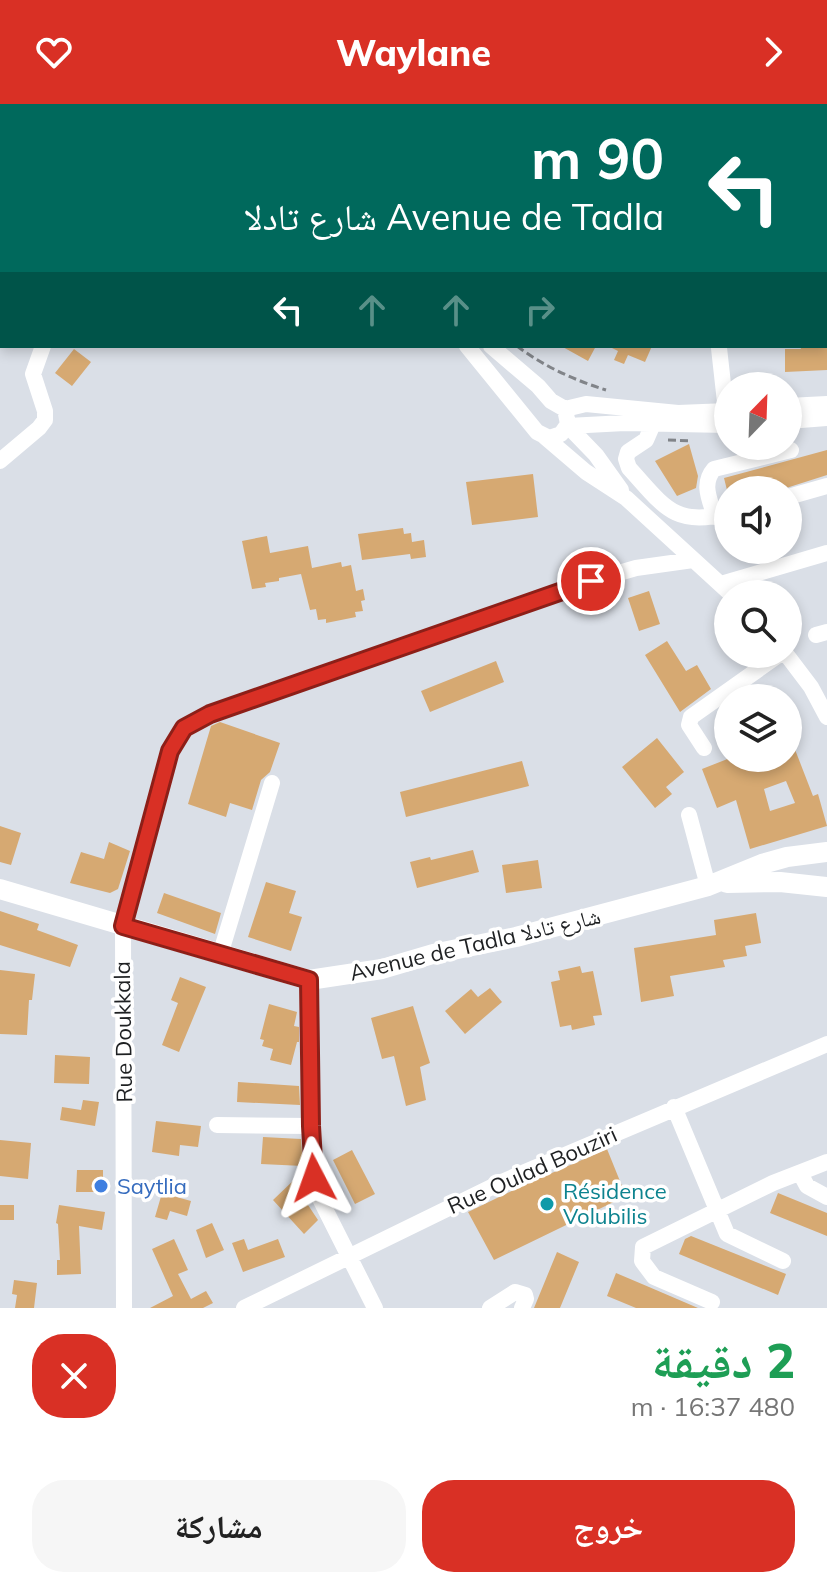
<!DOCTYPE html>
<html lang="ar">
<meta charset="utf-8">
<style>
:root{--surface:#fff;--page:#f6f6f6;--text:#222;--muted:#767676;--accent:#d93025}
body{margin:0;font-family:Mulish,"Noto Naskh Arabic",sans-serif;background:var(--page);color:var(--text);direction:rtl;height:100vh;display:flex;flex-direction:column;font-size:30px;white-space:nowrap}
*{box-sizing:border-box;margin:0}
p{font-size:26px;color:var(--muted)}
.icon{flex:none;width:44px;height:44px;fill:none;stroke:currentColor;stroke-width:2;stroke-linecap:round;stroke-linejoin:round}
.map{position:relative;height:1204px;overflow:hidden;direction:ltr}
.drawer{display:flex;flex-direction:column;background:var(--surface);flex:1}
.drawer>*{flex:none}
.hud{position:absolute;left:0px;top:0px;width:828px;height:244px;box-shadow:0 4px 12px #0003;direction:rtl;background:#00695c;color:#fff;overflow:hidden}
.needle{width:52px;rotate:23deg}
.buttons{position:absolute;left:714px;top:268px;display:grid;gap:16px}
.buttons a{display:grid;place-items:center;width:88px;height:88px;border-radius:50%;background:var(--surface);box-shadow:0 4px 12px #0003;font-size:40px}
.pin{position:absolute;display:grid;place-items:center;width:68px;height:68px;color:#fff;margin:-34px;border:4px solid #fff;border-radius:50%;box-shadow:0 2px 8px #0007}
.me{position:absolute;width:88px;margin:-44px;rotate:356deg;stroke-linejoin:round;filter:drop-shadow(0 0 6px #0008)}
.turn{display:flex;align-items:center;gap:28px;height:168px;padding:0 32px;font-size:36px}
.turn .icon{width:104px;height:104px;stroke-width:2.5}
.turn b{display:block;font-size:56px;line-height:68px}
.lanes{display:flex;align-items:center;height:76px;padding:0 32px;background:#0003;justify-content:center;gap:40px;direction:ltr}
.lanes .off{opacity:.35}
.round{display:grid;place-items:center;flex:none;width:84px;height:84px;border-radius:32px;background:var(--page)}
.overview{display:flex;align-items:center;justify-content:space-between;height:136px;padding:0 32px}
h1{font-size:48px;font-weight:800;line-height:60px;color:#1e9e55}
.cta{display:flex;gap:16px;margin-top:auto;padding:16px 32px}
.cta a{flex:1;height:92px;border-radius:32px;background:var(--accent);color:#fff;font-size:32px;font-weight:800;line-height:92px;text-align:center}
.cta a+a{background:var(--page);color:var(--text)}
header{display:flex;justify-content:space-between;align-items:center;height:104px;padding:0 32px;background:var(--accent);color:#fff;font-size:36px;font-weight:800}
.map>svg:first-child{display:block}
</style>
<header><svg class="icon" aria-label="forward" viewBox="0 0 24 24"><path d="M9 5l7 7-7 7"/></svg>Waylane<svg class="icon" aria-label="heart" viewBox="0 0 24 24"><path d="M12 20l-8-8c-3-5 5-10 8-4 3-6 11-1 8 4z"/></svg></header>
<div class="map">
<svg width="827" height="1204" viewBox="0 0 827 1204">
<rect width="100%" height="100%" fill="#dadfe7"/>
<path fill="#99d4a9" d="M 570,0 L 730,0 L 567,2 Z"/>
<path fill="#d6a972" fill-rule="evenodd" d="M 561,242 L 596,242 L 588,257 Z
M 608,242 L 652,242 L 645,258 L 628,251 L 624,260 L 614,256 L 618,247 Z
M 800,242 L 827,243 L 827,266 L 785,268 L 785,245 L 801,245 Z
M 74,245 L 91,258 L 72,282 L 55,269 Z
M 689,340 L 698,372 L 696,384 L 677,392 L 655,357 Z
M 827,346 L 827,371 L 780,386 L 727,386 L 724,374 Z
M 533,370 L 538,413 L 472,421 L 466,378 Z
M 403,424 L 404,430 L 411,429 L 412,438 L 424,436 L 426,453 L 411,455 L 410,450 L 362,456 L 358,430 Z
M 267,432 L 270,449 L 308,442 L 312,464 L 341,458 L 342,463 L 351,461 L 356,487 L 363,485 L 365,496 L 361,497 L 363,507 L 355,508 L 356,513 L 326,519 L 326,515 L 318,516 L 316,505 L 310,506 L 301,470 L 279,474 L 279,477 L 265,479 L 266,483 L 252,485 L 242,437 Z
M 649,487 L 660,520 L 639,527 L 628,494 Z
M 667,537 L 686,567 L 697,561 L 711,585 L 680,608 L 645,551 Z
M 496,557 L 504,578 L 430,608 L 421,587 Z
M 220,618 L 280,639 L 270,668 L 261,676 L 252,706 L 230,699 L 226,713 L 188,700 L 211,622 Z
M 789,630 L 813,692 L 818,690 L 827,722 L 750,745 L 736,696 L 717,704 L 702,665 L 730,654 L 788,654 ZM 786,677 L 795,699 L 770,707 L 764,685 Z
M 657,634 L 684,668 L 666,683 L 672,690 L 655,704 L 622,663 Z
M 522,657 L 529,682 L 406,713 L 400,688 Z
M 0,722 L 21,729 L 11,761 L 0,758 Z
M 109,738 L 130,747 L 118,785 L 110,789 L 70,779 L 81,748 L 104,755 Z
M 473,746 L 479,768 L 417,784 L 410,758 L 430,753 L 431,756 Z
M 538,756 L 542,784 L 506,789 L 502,761 Z
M 266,778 L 296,787 L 289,809 L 302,813 L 291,847 L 248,833 Z
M 164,789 L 221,809 L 215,830 L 157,809 Z
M 0,807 L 39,820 L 37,826 L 78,841 L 70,863 L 0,841 Z
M 756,809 L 761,839 L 745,842 L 747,852 L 723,856 L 725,863 L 670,872 L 674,892 L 641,898 L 634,844 L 716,831 L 714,816 Z
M 580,862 L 582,869 L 593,867 L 602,911 L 593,912 L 595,921 L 572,926 L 571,921 L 560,923 L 551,878 L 560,876 L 558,867 Z
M 0,866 L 35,870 L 32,896 L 29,896 L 27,931 L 0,930 Z
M 180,873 L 206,883 L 179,948 L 162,941 L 178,899 L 171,896 Z
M 490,884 L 502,898 L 465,930 L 445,907 L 471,885 L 478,893 Z
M 269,900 L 297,908 L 294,922 L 299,923 L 299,938 L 297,938 L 291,961 L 270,956 L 273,945 L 262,942 L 264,936 L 260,935 Z
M 413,902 L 430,959 L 420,963 L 426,996 L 406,1002 L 394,952 L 382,955 L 371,914 Z
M 55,951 L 90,953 L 89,980 L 54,979 Z
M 238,978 L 299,982 L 300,1001 L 237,998 Z
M 83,996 L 99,998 L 95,1022 L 60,1016 L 62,1003 L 81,1006 Z
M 156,1017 L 201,1022 L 198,1043 L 180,1041 L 179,1052 L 152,1048 Z
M 263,1033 L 301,1035 L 303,1062 L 261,1060 Z
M 0,1036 L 31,1039 L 28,1075 L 0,1072 Z
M 607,1045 L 626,1092 L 494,1156 L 468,1108 L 522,1082 Z
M 352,1046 L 375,1090 L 355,1100 L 333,1056 Z
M 77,1066 L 103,1066 L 103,1088 L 76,1088 Z
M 296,1074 L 305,1084 L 308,1096 L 306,1098 L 318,1116 L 304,1130 L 273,1096 Z
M 162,1089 L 191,1097 L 187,1112 L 170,1107 L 167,1116 L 155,1113 Z
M 778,1089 L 827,1109 L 827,1132 L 770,1109 Z
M 0,1101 L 14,1101 L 14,1116 L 0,1116 Z
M 59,1101 L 105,1108 L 102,1126 L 79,1122 L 81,1170 L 57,1171 L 57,1156 L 60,1156 L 58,1120 L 56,1119 Z
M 212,1119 L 224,1146 L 206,1154 L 196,1126 Z
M 691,1132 L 786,1170 L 778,1191 L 679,1150 L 685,1135 Z
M 174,1135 L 188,1166 L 178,1170 L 191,1195 L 206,1187 L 213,1199 L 203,1204 L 150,1204 L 173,1192 L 152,1145 Z
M 244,1135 L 248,1146 L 278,1135 L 285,1153 L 243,1168 L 232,1139 Z
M 557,1148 L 579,1158 L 560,1204 L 534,1204 Z
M 616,1169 L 649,1183 L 698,1204 L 636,1204 L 607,1192 Z
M 14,1176 L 37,1179 L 34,1204 L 15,1204 L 17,1191 L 12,1190 Z"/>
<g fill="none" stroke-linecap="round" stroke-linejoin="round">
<path stroke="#818489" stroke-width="3" stroke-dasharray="8 4" stroke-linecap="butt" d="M 517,242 C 543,262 574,276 606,286
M 668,336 L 692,337"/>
<path stroke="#fff" stroke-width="16" d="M 34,2 L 34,0
M 164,2 L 165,0
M 381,2 L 382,0
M 396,2 L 396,0
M 826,72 L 827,71
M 0,78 L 2,74
M 826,192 L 827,192
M 467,242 L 537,328 L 549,334 L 561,330 L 568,320 L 565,305 L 551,297 L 538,282 L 491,242
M 719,244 L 726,307
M 788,302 L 827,300
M 565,305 L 586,300 L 678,309 L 728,307
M 788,317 L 827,314
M 653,320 L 646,336 L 628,348 L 626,355 L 629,364 C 663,401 674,424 728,409
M 568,322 L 625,319 L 728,321
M 568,322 L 596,351 L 621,386
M 545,333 L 586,368 L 626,394 L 731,490
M 0,357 L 39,324 L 45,316 L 45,307 L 33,270 L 43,242
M 788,393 L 827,382
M 715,413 C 710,396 701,380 714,365 L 791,346
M 721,480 L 827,449
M 816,531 L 827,528
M 786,550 L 811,583 L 827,613
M 704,644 L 689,621 L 691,613 L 780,550
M 689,711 L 708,782
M 220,851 L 272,679
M 309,876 L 311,1022 L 316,1087 L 375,1204
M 674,1003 L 727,1130 L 783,1157
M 217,1021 L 311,1022
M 800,1069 L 807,1082 L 827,1093
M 712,1198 L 654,1173 L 642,1157 L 643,1143 L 773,1079 L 827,1058
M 124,1204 L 123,822 L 170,647 C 179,627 191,620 210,610 L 591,477 L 636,464 L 693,456
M 244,1204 L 504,1077 L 827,940
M 490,1204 L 515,1188 L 525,1191 L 526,1195 L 522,1204"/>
<path stroke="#fff" stroke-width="20" d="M 727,779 L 780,778 L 827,783
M 0,785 L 309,876 L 382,865 L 433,850 L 516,833 L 708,782 L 762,760 L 787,753 L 827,748"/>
</g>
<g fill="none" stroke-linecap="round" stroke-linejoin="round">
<defs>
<path id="route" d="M 314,1074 L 311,1022 L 309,876 L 123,822 L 170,647 L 184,624 L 210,610 L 591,477"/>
</defs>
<use href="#route" stroke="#8d1f18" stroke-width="20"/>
<use href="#route" stroke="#d93025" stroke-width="14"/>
</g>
<circle fill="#3f7fe0" stroke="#fff" stroke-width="3" cx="101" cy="1082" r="8"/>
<circle fill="#0f9aa8" stroke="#fff" stroke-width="3" cx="547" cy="1100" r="8"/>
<g text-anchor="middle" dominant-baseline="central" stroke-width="7" stroke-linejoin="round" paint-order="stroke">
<g font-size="22" fill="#1e2022" stroke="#fff">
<text transform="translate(475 840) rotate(-13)">Avenue de Tadla شارع تادلا</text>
<text transform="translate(123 928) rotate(-91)">Rue Doukkala</text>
<text transform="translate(532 1066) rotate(-24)">Rue Oulad Bouziri</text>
</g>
<g font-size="22" fill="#366cbe" stroke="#fff" text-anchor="start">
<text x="117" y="1082">Saytlia</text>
</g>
<g font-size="22" fill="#0d838f" stroke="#fff" text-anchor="start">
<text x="563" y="1087">Résidence<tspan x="563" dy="25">Volubilis</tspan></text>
</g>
</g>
</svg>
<div class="buttons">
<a><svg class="needle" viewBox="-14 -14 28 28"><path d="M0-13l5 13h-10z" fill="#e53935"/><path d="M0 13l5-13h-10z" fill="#767676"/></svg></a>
<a><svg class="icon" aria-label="sound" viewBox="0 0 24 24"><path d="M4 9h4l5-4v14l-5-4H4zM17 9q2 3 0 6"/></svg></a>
<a><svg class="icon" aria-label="search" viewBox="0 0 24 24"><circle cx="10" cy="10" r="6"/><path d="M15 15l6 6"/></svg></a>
<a><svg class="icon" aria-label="layers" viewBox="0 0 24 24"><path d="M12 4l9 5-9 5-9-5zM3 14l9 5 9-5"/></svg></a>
</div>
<div class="pin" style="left:591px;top:477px;background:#d93025"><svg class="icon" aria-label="arrive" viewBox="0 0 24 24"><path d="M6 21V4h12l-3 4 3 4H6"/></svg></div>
<svg class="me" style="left:314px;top:1074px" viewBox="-20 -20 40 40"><path d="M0-17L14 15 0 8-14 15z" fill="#d93025" stroke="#fff" stroke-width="4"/></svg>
<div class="hud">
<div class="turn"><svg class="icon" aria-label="left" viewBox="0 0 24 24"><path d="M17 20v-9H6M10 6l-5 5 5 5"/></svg><div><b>90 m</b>Avenue de Tadla شارع تادلا</div></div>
<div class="lanes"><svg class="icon" aria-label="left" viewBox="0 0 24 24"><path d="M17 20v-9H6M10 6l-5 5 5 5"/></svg><svg class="icon off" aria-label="ahead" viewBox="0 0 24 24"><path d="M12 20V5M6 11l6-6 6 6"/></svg><svg class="icon off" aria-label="ahead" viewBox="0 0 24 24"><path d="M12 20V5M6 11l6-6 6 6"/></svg><svg class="icon off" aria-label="right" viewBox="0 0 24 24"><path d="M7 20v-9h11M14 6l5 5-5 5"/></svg></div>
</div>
</div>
<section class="drawer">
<div class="overview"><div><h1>2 دقيقة</h1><p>480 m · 16:37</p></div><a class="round" style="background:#d93025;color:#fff"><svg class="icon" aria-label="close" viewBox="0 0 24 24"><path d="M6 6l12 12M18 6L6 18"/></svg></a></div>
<div class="cta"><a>خروج</a><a>مشاركة</a></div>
</section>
